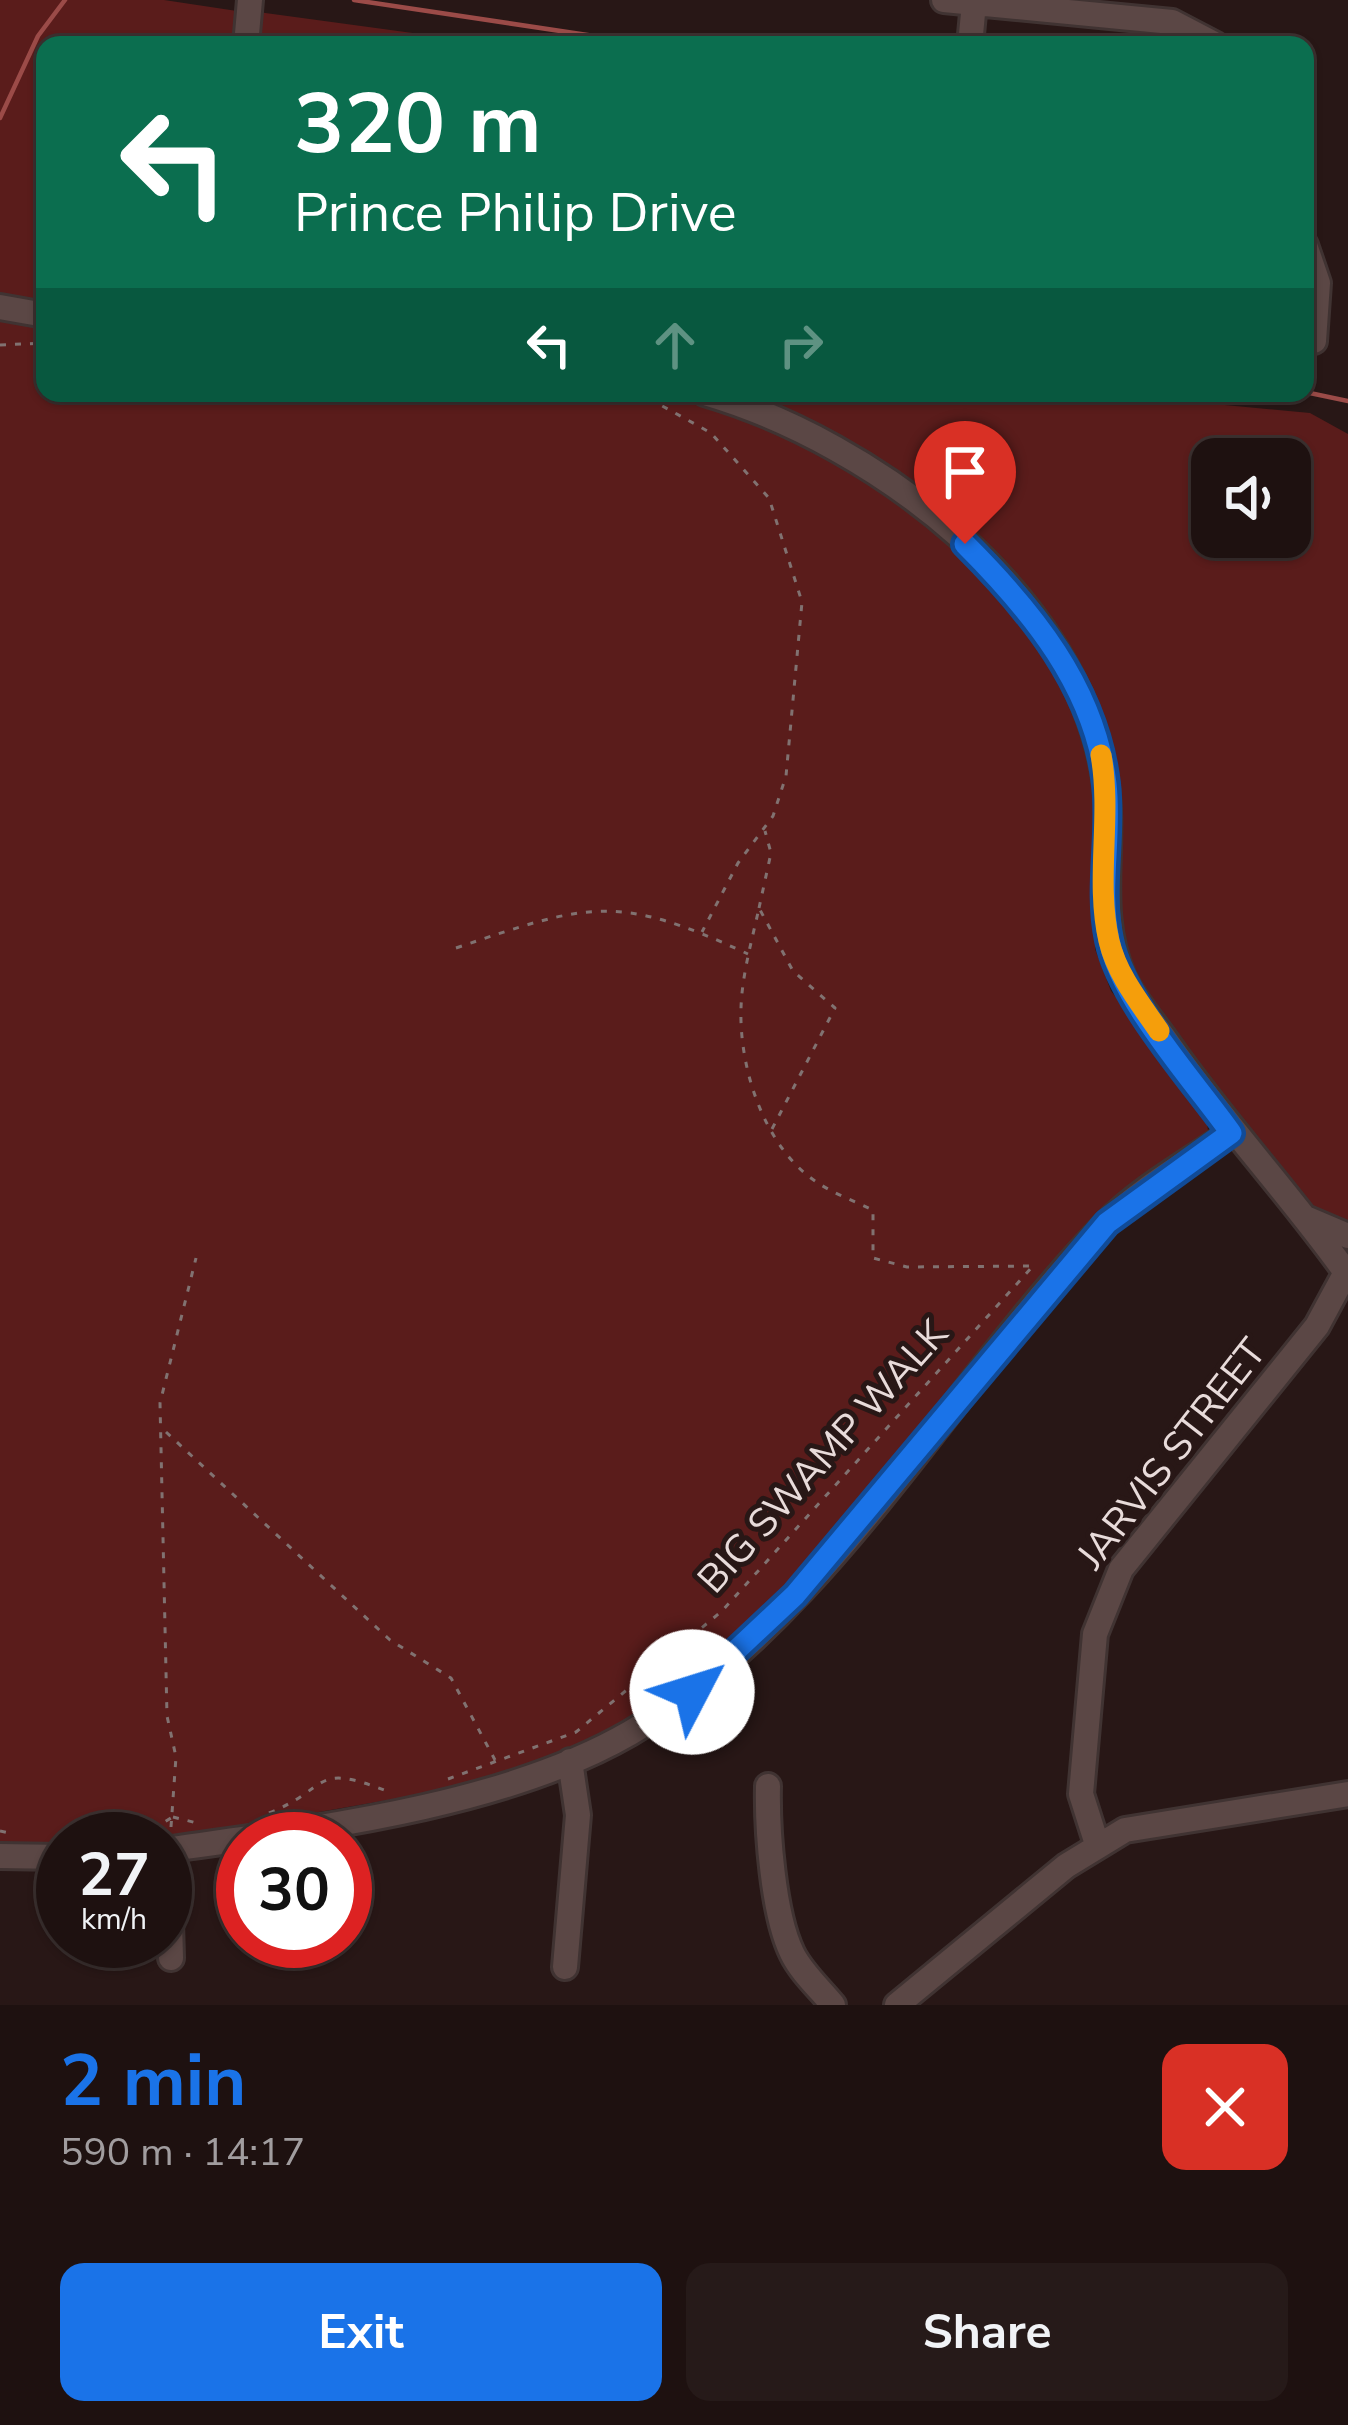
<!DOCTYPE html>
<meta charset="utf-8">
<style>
:root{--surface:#1e1110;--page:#261a19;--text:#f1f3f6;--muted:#a19d9f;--line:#3c3130;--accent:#1a73e8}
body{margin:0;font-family:"Nunito Sans",sans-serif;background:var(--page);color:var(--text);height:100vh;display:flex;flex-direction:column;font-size:45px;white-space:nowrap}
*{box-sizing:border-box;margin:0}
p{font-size:39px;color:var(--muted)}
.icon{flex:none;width:66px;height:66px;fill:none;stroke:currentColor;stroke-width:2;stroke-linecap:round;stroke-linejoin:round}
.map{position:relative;height:2005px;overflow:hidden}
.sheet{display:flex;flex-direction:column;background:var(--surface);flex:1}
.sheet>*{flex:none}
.banner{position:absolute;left:36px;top:36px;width:1278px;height:366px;border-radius:24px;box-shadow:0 3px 9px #0004,0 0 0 3px var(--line);background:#0b6e4f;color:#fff;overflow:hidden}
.tools{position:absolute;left:1191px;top:438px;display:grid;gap:24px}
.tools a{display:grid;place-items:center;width:120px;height:120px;border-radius:24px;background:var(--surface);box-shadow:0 3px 9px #0004,0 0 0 3px var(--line);font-size:60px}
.speed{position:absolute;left:36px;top:1812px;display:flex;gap:24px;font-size:60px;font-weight:700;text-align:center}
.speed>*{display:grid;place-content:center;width:156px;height:156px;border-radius:50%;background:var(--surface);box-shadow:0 3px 9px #0004,0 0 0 3px var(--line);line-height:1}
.speed small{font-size:30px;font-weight:400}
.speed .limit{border:18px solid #d22;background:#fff;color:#111}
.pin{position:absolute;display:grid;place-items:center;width:102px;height:102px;color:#fff;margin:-123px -51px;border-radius:50% 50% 50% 0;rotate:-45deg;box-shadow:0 0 12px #0007}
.pin .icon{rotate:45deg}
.me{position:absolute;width:132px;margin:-66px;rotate:50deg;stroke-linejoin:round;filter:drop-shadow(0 0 9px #0008)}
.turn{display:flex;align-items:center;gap:42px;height:252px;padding:0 60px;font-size:54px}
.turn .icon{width:156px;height:156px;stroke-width:2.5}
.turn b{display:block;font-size:84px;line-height:102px}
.lanes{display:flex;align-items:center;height:114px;padding:0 60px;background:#0003;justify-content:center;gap:60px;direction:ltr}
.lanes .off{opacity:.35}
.round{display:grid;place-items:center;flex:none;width:126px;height:126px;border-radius:24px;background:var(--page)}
.overview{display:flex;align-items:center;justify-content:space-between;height:204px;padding:0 60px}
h1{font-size:72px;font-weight:700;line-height:90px;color:var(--accent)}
.cta{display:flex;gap:24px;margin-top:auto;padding:24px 60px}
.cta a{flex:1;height:138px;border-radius:24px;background:var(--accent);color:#fff;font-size:48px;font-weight:700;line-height:138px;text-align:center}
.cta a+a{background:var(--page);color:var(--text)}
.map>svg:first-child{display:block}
</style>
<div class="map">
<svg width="1348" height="2005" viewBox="0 0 1348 2005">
<rect width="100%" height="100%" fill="#281716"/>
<path fill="#5a1c1b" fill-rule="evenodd" d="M 0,0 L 164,0 L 237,11 L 235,45 L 45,45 L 45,307 L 0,298 Z
M 258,12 L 501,45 L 255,45 Z
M 0,319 L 45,326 L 45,393 L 651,393 L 734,412 L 829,455 L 935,529 L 1035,633 L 1075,708 L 1095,784 L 1095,949 L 1111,991 L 1205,1111 L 1208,1130 L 1199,1146 L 1035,1290 L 857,1507 L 726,1653 L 627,1723 L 534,1766 L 469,1786 L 164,1839 L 63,1839 L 63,1848 L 0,1848 Z
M 729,393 L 1099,393 L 1310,413 L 1348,434 L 1348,1223 L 1335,1222 L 1304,1200 L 1240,1125 L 1131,973 L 1118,930 L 1117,784 L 1092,697 L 960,526 L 901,473 L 787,413 ZM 1212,459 L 1290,459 L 1290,537 L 1212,537 Z"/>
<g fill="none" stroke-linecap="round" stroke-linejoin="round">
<path stroke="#9b4b48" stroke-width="4.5" d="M 354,0 L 654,45
M 0,118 L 38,36 L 65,0
M 1305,392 L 1348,401"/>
<defs>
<path id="minor" d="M 944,0 L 1172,22 L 1216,45
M 246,45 L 250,0
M 970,45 L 974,3
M 1305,245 L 1318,283 L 1314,341
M 0,307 L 45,315
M 705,393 C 875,443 1077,594 1105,779 C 1116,848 1094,911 1123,977 C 1134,1001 1154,1023 1169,1045 C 1223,1122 1287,1191 1342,1267
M 1308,1219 L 1348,1236
M 768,1786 C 767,1830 773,1914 792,1953 C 801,1972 820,1989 833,2005
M 1097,1844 L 1081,1794 L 1095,1634 L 1121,1569 L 1317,1326 L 1344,1276
M 165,1850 C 311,1829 502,1807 630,1733 C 826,1618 950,1385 1106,1224 C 1141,1188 1189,1162 1230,1133
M 168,1850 L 171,1958
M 0,1856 L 63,1857
M 565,1967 L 578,1815 L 570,1761
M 897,2005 L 1066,1866 L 1125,1830 L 1348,1794"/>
</defs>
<use href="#minor" stroke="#403332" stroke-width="30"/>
<path stroke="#817271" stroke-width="3" stroke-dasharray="6 9" stroke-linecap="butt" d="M 0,345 L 45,343
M 604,393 L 657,403 L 711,433 L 769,498 L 802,602 L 786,776 L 773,816 L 738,863 L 702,932
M 759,908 L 771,853 L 765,831
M 456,948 C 589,903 617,893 748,954
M 772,1129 L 835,1008 L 793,971 L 759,908 C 752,940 742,975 741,1008 C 739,1068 764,1146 815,1181 C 832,1193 854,1201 873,1210 L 873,1258 L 907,1267 L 1032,1266
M 166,1432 L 390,1640 L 451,1678 L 495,1760
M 448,1779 L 576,1732 L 722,1611 L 1033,1266
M 269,1813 C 332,1788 311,1761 389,1792
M 173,1817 L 201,1824
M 171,1827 L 176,1757 L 167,1716 L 160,1403 L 196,1258
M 0,1831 L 14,1834
M 94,1839 L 150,1831 L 171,1818"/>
<use href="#minor" stroke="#5b4745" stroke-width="24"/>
</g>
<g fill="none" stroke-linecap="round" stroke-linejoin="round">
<defs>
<path id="route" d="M 692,1692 L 795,1595 L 1107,1223 L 1231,1133 C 1194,1081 1121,1001 1109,940 C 1098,888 1112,836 1106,784 C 1095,687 1031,610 965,544"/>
</defs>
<use href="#route" stroke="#114b97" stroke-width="30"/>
<use href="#route" stroke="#1a73e8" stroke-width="21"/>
<path stroke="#f59e0b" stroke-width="21" d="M 1101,755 C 1112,817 1095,880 1109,941 C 1117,975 1140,1003 1159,1031"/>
</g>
<g text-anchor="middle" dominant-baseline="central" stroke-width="10" stroke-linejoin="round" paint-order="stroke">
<g font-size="39" fill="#e8dbda" stroke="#281716">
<text transform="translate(1172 1454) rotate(-52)">JARVIS STREET</text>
<text transform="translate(823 1457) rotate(-48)">BIG SWAMP WALK</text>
</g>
</g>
</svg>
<div class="tools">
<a><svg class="icon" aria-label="sound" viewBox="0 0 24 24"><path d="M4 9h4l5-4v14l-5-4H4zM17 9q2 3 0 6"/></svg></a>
</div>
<div class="speed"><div>27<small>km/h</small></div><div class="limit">30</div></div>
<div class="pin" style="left:965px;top:544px;background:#d93025"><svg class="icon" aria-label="arrive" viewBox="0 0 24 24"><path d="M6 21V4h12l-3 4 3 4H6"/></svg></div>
<svg class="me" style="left:692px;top:1692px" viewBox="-20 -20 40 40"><circle r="19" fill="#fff"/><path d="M0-13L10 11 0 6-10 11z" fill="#1a73e8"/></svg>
<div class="banner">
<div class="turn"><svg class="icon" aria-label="left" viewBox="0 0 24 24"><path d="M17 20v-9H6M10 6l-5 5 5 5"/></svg><div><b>320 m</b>Prince Philip Drive</div></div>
<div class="lanes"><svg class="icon" aria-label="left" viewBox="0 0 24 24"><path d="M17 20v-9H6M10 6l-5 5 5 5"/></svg><svg class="icon off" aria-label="ahead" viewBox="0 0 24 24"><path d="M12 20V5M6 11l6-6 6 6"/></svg><svg class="icon off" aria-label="right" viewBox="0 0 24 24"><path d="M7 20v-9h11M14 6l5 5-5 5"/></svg></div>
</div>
</div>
<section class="sheet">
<div class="overview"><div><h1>2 min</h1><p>590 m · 14:17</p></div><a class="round" style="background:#d93025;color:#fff"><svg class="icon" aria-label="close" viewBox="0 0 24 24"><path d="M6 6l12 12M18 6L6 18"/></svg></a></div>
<div class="cta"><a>Exit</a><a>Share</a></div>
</section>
